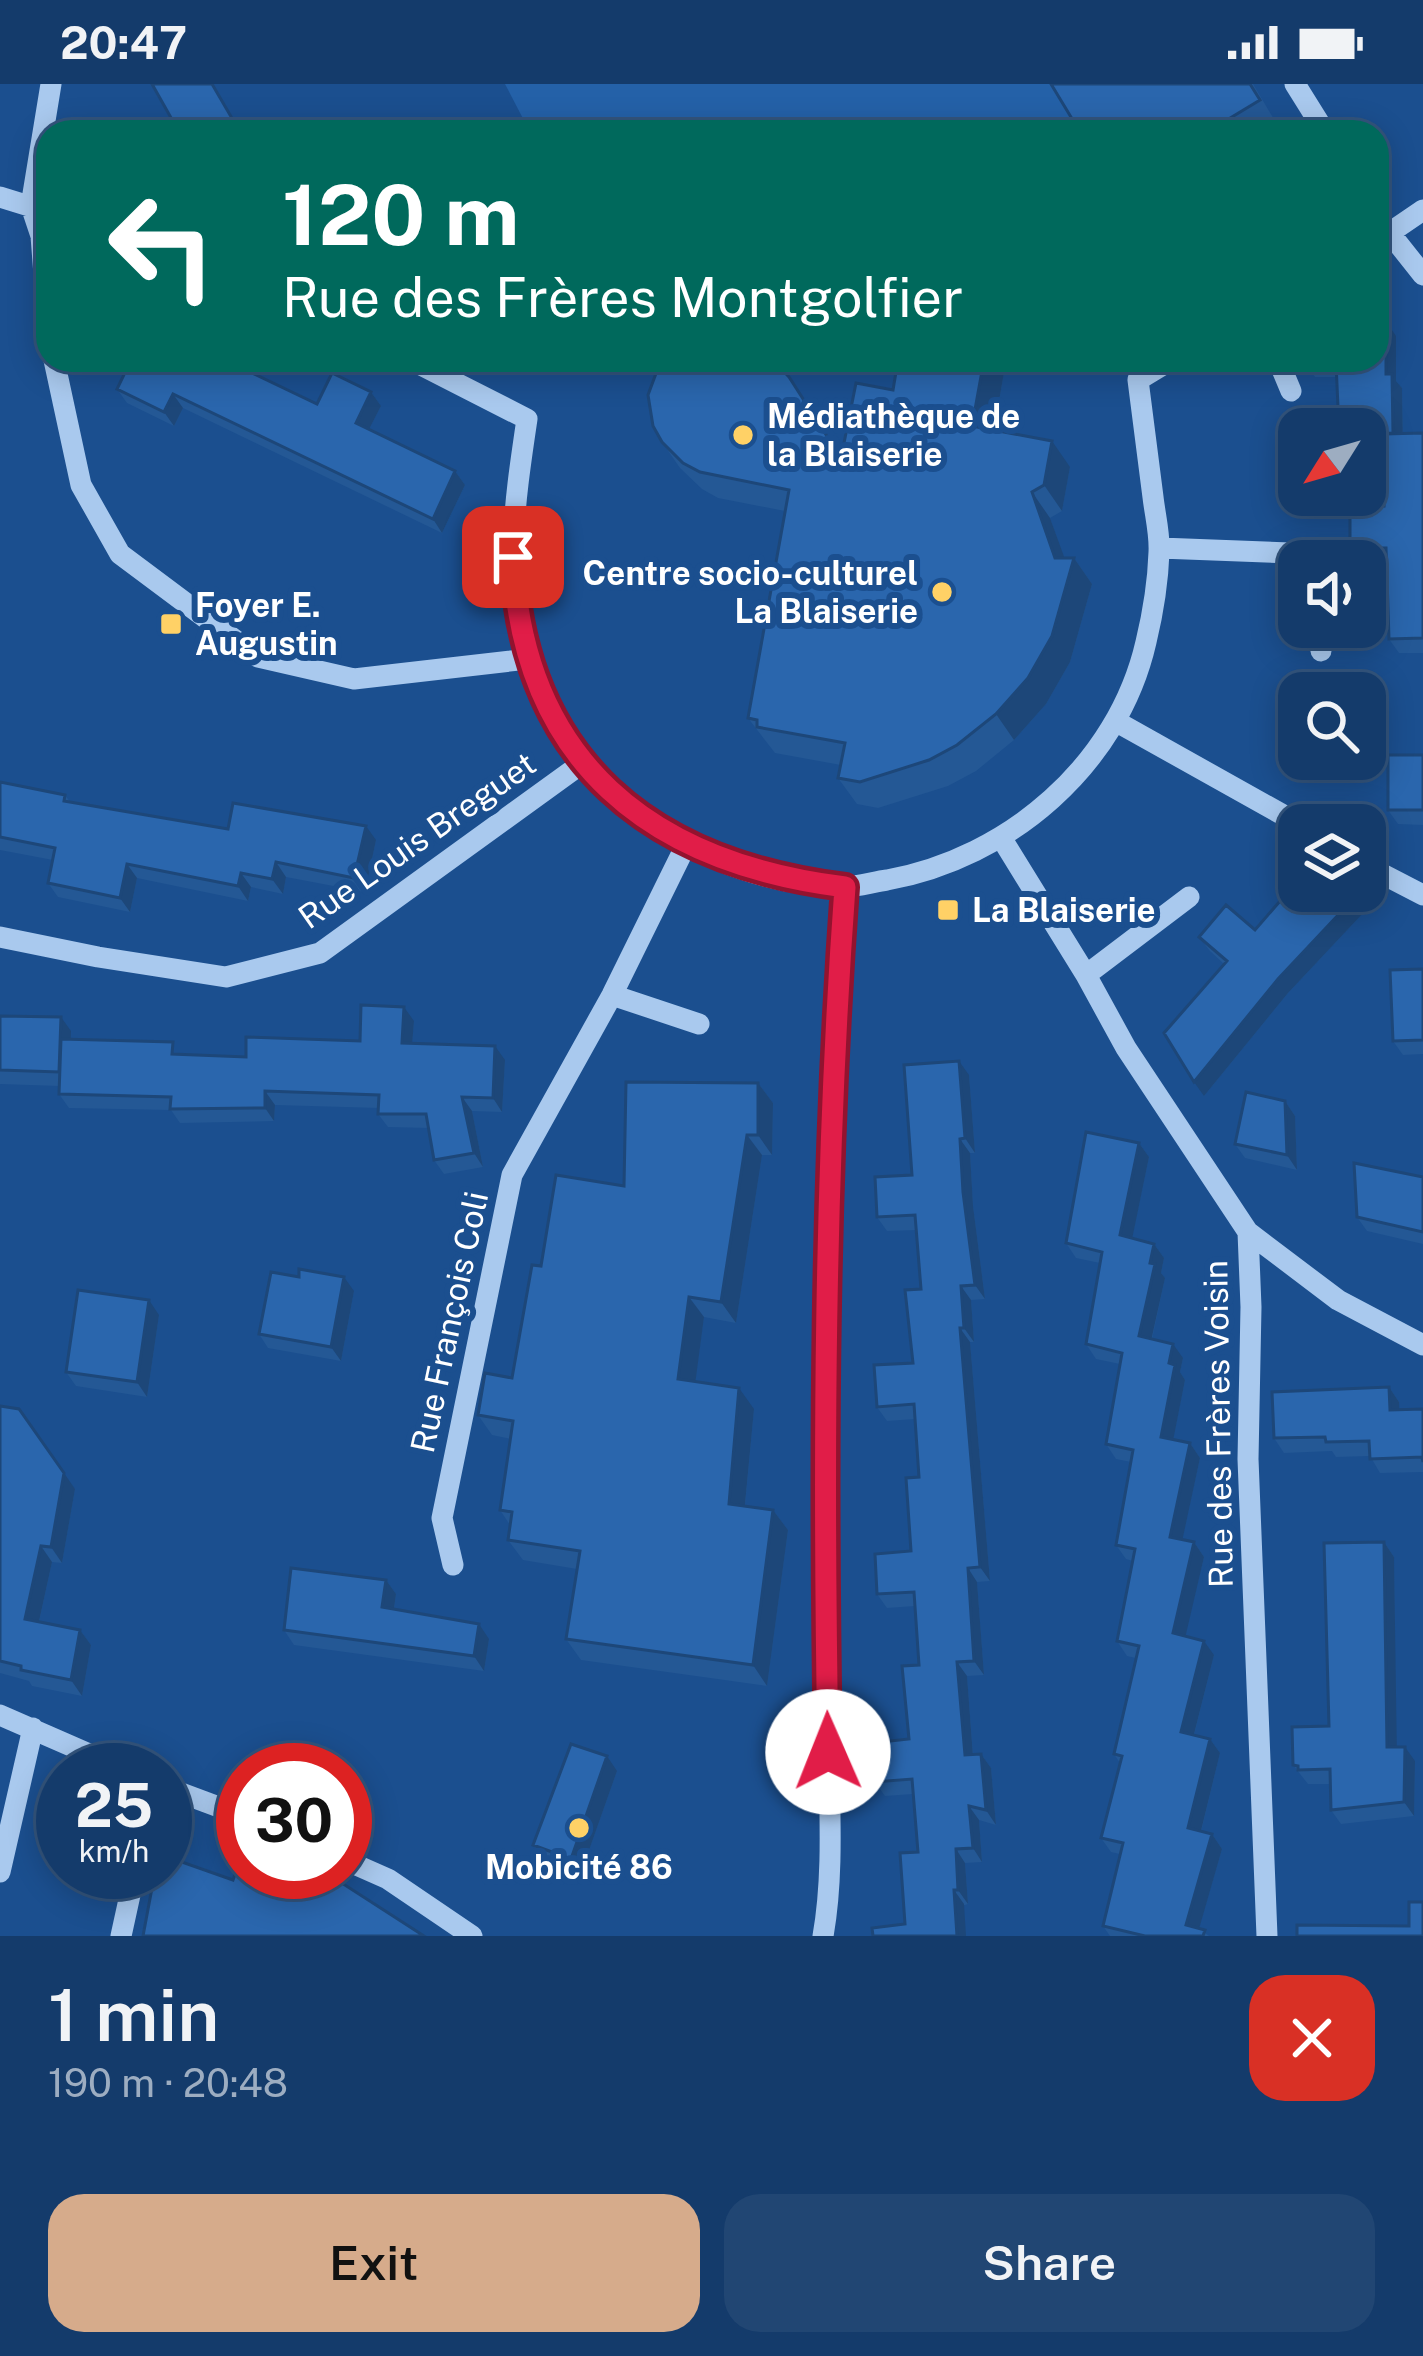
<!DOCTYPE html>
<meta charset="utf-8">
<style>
:root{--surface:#143b6b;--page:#214673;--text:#f1f3f6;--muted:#9dadc1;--line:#33557e;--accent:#d6ab8b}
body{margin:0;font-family:"Public Sans",sans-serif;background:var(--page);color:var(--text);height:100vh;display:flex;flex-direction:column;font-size:45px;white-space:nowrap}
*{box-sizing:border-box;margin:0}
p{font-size:39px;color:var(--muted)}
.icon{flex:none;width:66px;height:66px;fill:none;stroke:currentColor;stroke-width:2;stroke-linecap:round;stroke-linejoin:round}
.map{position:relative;height:1852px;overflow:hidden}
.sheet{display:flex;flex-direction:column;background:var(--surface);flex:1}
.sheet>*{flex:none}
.guide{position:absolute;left:36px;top:36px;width:1353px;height:252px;border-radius:36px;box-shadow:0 6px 30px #0003,0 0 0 3px var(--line);background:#00695c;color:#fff;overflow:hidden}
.needle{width:78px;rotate:233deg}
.controls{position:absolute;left:1278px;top:324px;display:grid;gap:24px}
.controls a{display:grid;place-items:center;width:108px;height:108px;border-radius:24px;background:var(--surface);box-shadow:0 6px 30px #0003,0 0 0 3px var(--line);font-size:60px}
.speed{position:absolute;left:36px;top:1659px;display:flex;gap:24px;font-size:60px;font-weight:700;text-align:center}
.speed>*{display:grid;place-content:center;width:156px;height:156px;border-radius:50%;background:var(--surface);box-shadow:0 6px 30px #0003,0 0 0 3px var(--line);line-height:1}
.speed small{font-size:30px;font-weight:400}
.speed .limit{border:18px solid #d22;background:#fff;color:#111}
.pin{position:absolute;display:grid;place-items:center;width:102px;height:102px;color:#fff;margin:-51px;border-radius:24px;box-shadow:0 6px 18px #0006}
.me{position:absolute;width:132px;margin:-66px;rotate:359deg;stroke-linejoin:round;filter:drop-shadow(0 0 9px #0008)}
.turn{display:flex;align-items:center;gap:42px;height:252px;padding:0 48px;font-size:54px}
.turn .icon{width:156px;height:156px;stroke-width:2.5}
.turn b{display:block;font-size:84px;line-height:102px}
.round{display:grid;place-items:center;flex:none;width:126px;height:126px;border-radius:36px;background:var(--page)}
.head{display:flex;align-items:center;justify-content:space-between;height:204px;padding:0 48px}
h1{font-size:72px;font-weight:600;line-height:90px}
.button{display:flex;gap:24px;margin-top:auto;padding:24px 48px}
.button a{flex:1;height:138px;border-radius:36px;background:var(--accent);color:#111;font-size:48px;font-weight:600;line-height:138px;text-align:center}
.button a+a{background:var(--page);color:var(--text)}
.status{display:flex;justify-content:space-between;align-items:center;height:84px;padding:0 60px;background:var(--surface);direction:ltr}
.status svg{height:33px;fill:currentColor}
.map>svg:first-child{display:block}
</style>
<div class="status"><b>20:47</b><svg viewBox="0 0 49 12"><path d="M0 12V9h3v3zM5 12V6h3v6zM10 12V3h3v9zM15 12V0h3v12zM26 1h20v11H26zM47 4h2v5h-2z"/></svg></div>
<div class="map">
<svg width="1423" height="1852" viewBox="0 0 1423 1852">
<rect width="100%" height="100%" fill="#1b4f8f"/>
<path fill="#2461a8" d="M 505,0 L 1054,0 L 1082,48 L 530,48 Z"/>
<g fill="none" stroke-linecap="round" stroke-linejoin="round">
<path stroke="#a9c9ee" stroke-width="21" d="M 1295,0 L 1325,48
M 0,113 L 42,126
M 1377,133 L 1423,191
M 1379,156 L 1423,126
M 48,243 L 41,152 L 31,122 L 51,0
M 54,276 L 81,401 L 120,470 L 258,573 L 354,595 L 528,575
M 411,276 L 527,335 C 515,416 502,498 530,578 C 575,708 703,800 842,803 C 857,803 873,798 887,796 C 1009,774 1118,681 1146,558 C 1153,529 1158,497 1159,468 C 1160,450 1155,431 1153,413 C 1148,374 1143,335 1138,296 L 1171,276
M 1278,276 L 1291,307
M 1160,464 L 1318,470 L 1319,477
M 1320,543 L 1321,567
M 1117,638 L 1301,741
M 1002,755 L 1086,891 L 1126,964 L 1248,1148 L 1251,1223 L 1248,1375 L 1267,1852
M 1365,781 L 1423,811
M 0,853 L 98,873 L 226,893 L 320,869 L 584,678
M 1086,891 L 1189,813
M 612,911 L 699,940
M 1248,1148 L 1338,1216 L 1423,1261
M 453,1481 L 442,1434 L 512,1091 L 612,911 L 686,761
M 0,1631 L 126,1686
M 165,1703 L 243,1732
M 345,1776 L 388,1795 L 472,1852
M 0,1788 L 33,1644
M 121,1852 L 135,1788
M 823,1852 C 833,1796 830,1736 829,1679 C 827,1600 825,1521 824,1442 C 822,1229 831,1015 845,803"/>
</g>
<path fill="#245895" d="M 1253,0 L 1275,37 L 1256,48 L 1080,48 Z
M 1396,252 L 1396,297 L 1402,304 L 1403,350 L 1423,349 L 1423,569 L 1399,569 L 1389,555 L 1386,479 L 1365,479 L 1365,477 L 1359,477 L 1350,464 L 1384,422 L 1383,364 L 1365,365 L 1365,345 L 1337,293 L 1315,293 L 1305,279 Z
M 1006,277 L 994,346 L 1070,383 L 1062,427 L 1050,434 L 1064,474 L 1074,474 L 1092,500 L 1070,578 L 1046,620 L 1014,656 L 976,687 L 948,702 L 878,724 L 857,720 L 838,694 L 841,681 L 775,669 L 748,634 L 785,427 L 718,414 L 702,405 L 680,384 L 662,358 L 807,319 L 842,373 L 893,306 Z
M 117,305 L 317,320 L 371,308 L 381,322 L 369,345 L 455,387 L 465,401 L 442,449 L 183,324 L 174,342 L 127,319 Z
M 1423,671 L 1423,741 L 1398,740 L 1388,726 Z
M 0,698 L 65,711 L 70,718 L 228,745 L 376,756 L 365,808 L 286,793 L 283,810 L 251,803 L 248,817 L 137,794 L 130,828 L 58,813 L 48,799 L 53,776 L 0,766 Z
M 1356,812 L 1366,826 L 1288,909 L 1204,1012 L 1224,880 L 1210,867 L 1199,853 L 1255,846 Z
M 1423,885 L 1423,970 L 1403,971 L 1393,957 Z
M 0,932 L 71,947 L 70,955 L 182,971 L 246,973 L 360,957 L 414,937 L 412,959 L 505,976 L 502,1028 L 472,1027 L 483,1083 L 444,1090 L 434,1076 L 429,1044 L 388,1043 L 378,1030 L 379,1024 L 275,1021 L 274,1037 L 180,1039 L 171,1026 L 69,1024 L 59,1010 L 59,1002 L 0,1000 Z
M 969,991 L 975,1069 L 970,1069 L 973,1122 L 985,1215 L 971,1216 L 974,1258 L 970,1258 L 990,1497 L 977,1498 L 984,1591 L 967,1592 L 973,1671 L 981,1670 L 991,1684 L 996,1741 L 979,1736 L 982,1778 L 965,1779 L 968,1820 L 905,1840 L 918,1768 L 913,1710 L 885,1712 L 875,1698 L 909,1655 L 919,1581 L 915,1522 L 887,1524 L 877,1510 L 911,1467 L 919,1393 L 915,1335 L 887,1337 L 877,1323 L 913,1279 L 921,1205 L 917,1146 L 887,1147 L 877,1133 L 912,1091 Z
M 758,999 L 773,1019 L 772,1071 L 762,1071 L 736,1239 L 704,1233 L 695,1298 L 754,1325 L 745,1422 L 773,1426 L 788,1446 L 767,1602 L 581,1576 L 566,1555 L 577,1485 L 523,1476 L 508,1456 L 510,1441 L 500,1426 L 511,1355 L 492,1351 L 478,1331 L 512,1294 L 624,1102 Z
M 1285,1017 L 1295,1032 L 1297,1086 L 1245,1074 L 1235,1060 Z
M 1139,1059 L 1149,1073 L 1132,1154 L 1154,1160 L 1164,1174 L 1161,1189 L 1165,1194 L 1152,1255 L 1183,1274 L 1180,1288 L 1185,1296 L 1173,1355 L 1190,1359 L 1200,1374 L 1182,1456 L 1194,1458 L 1204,1473 L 1185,1552 L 1214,1571 L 1194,1651 L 1210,1655 L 1220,1669 L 1201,1748 L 1212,1750 L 1222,1765 L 1199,1844 L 1209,1852 L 1110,1852 L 1103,1842 L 1120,1770 L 1111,1768 L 1101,1754 L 1120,1679 L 1114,1670 L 1136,1574 L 1127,1572 L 1117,1557 L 1133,1477 L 1126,1475 L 1116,1461 L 1131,1378 L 1116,1375 L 1106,1360 L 1120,1280 L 1096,1275 L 1086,1260 L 1100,1179 L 1076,1174 L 1066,1159 Z
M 1423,1093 L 1423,1160 L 1367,1147 L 1357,1133 Z
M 354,1207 L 341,1277 L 268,1264 L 259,1250 Z
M 159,1231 L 147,1313 L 76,1302 L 66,1288 Z
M 1389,1303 L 1399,1318 L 1399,1325 L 1423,1325 L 1423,1388 L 1380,1389 L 1370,1372 L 1336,1373 L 1332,1367 L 1284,1369 L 1274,1354 Z
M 0,1322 L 75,1405 L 62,1479 L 52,1478 L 39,1538 L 80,1546 L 91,1561 L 82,1612 L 32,1602 L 29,1597 L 0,1589 Z
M 1384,1458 L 1394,1473 L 1396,1663 L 1415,1677 L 1414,1732 L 1341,1740 L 1331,1726 L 1330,1700 L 1308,1700 L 1293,1681 L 1329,1642 Z
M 386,1496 L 396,1510 L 394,1525 L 489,1555 L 484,1587 L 294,1561 L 284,1546 Z
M 617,1687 L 581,1789 L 543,1775 L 533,1761 Z"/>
<path fill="#1d4779" d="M 1386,237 L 1396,252 L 1396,297 L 1402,304 L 1403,364 L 1393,349 L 1386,290 Z
M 984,276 L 1006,277 L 990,368 L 972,342 Z
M 371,308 L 381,322 L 365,353 L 356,339 Z
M 173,310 L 183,324 L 174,342 L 164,328 Z
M 1052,357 L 1070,383 L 1062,427 L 1044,401 Z
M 455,387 L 465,401 L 442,449 L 433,435 Z
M 1032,408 L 1050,434 L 1070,489 L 1074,474 L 1092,500 L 1070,578 L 1046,620 L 1014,656 L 996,630 L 1055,474 Z
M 366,742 L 376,756 L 365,808 L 354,794 Z
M 276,778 L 286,793 L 283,810 L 272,795 Z
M 127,780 L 137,794 L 130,828 L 120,814 Z
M 241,789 L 251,803 L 248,817 L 238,802 Z
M 1356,812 L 1366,826 L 1288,909 L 1204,1012 L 1194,998 L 1278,895 Z
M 404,923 L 414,937 L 411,973 L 402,959 Z
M 61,933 L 71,947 L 69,1002 L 59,988 Z
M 495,962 L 505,976 L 502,1028 L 493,1014 Z
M 959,977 L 969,991 L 975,1069 L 965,1054 Z
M 758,999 L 773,1019 L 772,1071 L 758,1051 Z
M 265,1007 L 275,1021 L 274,1037 L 265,1024 Z
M 462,1013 L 472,1027 L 483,1083 L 474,1069 Z
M 1285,1017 L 1295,1032 L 1297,1086 L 1287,1071 Z
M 747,1051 L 762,1071 L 736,1239 L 721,1218 Z
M 960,1055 L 970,1069 L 973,1122 L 985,1215 L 975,1201 L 963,1108 Z
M 1139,1059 L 1149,1073 L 1130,1165 L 1120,1151 Z
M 1154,1160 L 1164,1174 L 1161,1189 L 1165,1194 L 1149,1266 L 1139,1252 Z
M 344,1193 L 354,1207 L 341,1277 L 331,1263 Z
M 961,1202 L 971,1216 L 974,1258 L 964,1244 Z
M 689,1213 L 704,1233 L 693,1316 L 678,1295 Z
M 149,1216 L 159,1231 L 147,1313 L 137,1298 Z
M 960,1244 L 970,1258 L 990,1497 L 980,1483 Z
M 1173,1260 L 1183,1274 L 1180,1288 L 1185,1296 L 1171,1367 L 1161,1353 L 1169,1279 Z
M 1389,1303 L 1399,1318 L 1400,1340 L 1390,1326 Z
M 739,1304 L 754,1325 L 743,1441 L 729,1420 Z
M 1190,1359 L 1200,1374 L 1180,1467 L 1170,1453 Z
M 64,1389 L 75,1405 L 62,1479 L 51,1463 Z
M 773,1426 L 788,1446 L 767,1602 L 753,1581 Z
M 1194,1458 L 1204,1473 L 1183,1563 L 1173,1549 Z
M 1384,1458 L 1394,1473 L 1397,1677 L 1387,1663 Z
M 41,1462 L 52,1478 L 36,1551 L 25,1535 Z
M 968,1484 L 977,1498 L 984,1591 L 974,1577 Z
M 386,1496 L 396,1510 L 392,1538 L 382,1523 Z
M 479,1540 L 489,1555 L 484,1587 L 474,1572 Z
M 80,1546 L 91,1561 L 82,1612 L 71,1596 Z
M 1204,1557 L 1214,1571 L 1191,1662 L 1181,1648 Z
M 957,1578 L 967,1592 L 974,1686 L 965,1671 Z
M 1210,1655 L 1220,1669 L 1198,1759 L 1188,1744 Z
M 1405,1663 L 1415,1677 L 1414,1732 L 1404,1718 Z
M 981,1670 L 991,1684 L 996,1741 L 986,1726 Z
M 607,1672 L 617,1687 L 581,1789 L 571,1775 Z
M 969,1722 L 979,1736 L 982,1778 L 973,1764 Z
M 1212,1750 L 1222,1765 L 1197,1852 L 1186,1841 Z
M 956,1765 L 965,1779 L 968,1820 L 958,1806 Z
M 954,1806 L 964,1820 L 966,1852 L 957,1852 Z"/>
<path fill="#2a66ad" stroke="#1d4779" stroke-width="3" d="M 152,0 L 212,0 L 240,48 L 179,48 Z
M 1051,0 L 1250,0 L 1260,16 L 1207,48 L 1080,48 Z
M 334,40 L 339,48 L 320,48 Z
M 1386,237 L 1386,290 L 1392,290 L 1393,349 L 1365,350 L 1365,345 L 1339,345 L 1336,279 L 1305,279 L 1305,276 L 1377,276 L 1377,238 Z
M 131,276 L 225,276 L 317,320 L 332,289 L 371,308 L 356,339 L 455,387 L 433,435 L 173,310 L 164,328 L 117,305 Z
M 661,276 L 773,276 L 789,293 L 841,374 L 856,299 L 893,306 L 898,276 L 984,276 L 972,342 L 1052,357 L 1044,401 L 1032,408 L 1055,474 L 1074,474 L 1052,552 L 1028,594 L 996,630 L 957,661 L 929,676 L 860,698 L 838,694 L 845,659 L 757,643 L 757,636 L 748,634 L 789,406 L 700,388 L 683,379 L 662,358 L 653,342 L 648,311 Z
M 1423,349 L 1423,554 L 1389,555 L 1386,464 L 1350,464 L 1350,423 L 1384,422 L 1383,350 Z
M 1388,671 L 1423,671 L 1423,726 L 1388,726 Z
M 0,698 L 65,711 L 64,717 L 228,745 L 233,719 L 366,742 L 354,794 L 276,778 L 272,795 L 241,789 L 238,802 L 127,780 L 120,814 L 48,799 L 55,764 L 0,753 Z
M 1299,795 L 1299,807 L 1351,807 L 1356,812 L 1278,895 L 1194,998 L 1164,949 L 1227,877 L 1199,853 L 1226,821 L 1255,846 Z
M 1423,885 L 1423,956 L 1393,957 L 1390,886 Z
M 361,921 L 404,923 L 402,959 L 495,962 L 493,1014 L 462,1013 L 474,1069 L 434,1076 L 426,1030 L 378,1030 L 379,1011 L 265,1007 L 265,1024 L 170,1025 L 171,1013 L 59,1010 L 61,955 L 173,958 L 172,970 L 246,973 L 246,953 L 360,957 Z
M 0,932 L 61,933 L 59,988 L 0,986 Z
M 959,977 L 965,1054 L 960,1055 L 963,1108 L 975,1201 L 961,1202 L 964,1244 L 960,1244 L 980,1483 L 968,1484 L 974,1577 L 957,1578 L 965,1671 L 981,1670 L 986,1726 L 969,1722 L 973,1764 L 956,1765 L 958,1806 L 954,1806 L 957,1852 L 873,1852 L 872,1844 L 905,1840 L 900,1769 L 918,1768 L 912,1695 L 875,1698 L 872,1659 L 909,1655 L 902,1582 L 919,1581 L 914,1508 L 877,1510 L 875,1470 L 911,1467 L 906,1394 L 919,1393 L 914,1320 L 877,1323 L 874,1281 L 913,1279 L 905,1206 L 921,1205 L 915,1131 L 877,1133 L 875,1093 L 912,1091 L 904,981 Z
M 626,998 L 758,999 L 758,1051 L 747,1051 L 721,1218 L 689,1213 L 678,1295 L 739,1304 L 729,1420 L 773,1426 L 753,1581 L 566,1555 L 580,1467 L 508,1456 L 512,1428 L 500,1426 L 513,1337 L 478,1331 L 485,1289 L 512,1294 L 532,1181 L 541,1182 L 556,1091 L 624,1102 Z
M 1246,1008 L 1285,1017 L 1287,1071 L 1235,1060 Z
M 1086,1048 L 1139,1059 L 1120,1151 L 1154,1160 L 1150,1179 L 1155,1180 L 1139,1252 L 1173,1260 L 1169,1279 L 1175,1281 L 1161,1353 L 1190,1359 L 1170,1453 L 1194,1458 L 1173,1549 L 1204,1557 L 1181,1648 L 1210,1655 L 1188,1744 L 1212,1750 L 1186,1841 L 1205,1846 L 1203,1852 L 1145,1852 L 1103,1842 L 1123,1759 L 1101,1754 L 1122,1672 L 1114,1670 L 1139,1562 L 1117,1557 L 1135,1465 L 1116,1461 L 1133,1366 L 1106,1360 L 1122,1269 L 1086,1260 L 1102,1168 L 1066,1159 Z
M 1354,1079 L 1423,1093 L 1423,1148 L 1357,1133 Z
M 299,1185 L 344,1193 L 331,1263 L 259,1250 L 271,1188 L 299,1193 Z
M 78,1206 L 149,1216 L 137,1298 L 66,1288 Z
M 1389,1303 L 1390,1326 L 1423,1325 L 1423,1378 L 1422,1373 L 1370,1375 L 1369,1357 L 1326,1358 L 1325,1353 L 1274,1354 L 1272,1308 Z
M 0,1322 L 19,1325 L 64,1389 L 51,1463 L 41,1462 L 25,1535 L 80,1546 L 71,1596 L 21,1586 L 21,1582 L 0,1577 Z
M 1384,1458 L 1387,1663 L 1405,1663 L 1404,1718 L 1331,1726 L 1330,1685 L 1298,1686 L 1298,1682 L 1293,1681 L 1292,1643 L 1329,1642 L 1324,1459 Z
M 291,1484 L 386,1496 L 382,1523 L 479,1540 L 474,1572 L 284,1546 Z
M 571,1660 L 607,1672 L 571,1775 L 533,1761 Z
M 243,1768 L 243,1788 L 320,1788 L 331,1792 L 424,1852 L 143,1852 L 155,1788 L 165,1788 L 165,1772 L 233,1796 Z
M 1409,1818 L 1423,1818 L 1423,1852 L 1297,1852 L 1297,1841 L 1409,1842 Z"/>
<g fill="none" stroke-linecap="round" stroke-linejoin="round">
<defs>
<path id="route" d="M 513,473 C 522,678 651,779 845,803 C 824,1091 823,1379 828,1668"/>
</defs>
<use href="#route" stroke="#92132f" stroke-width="30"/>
<use href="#route" stroke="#e11d48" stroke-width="21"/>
</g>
<g fill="#ffd166" stroke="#1b4f8f" stroke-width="4.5">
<circle cx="743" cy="351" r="12"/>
<circle cx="942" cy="508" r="12"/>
<rect x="159" y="528" width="24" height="24" rx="6"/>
<rect x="936" y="814" width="24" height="24" rx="6"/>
<circle cx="579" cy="1744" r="12"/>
</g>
<g text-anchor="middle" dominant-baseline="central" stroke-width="12" stroke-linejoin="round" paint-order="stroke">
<g font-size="33" font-weight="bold" fill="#fff" stroke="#1b4f8f" text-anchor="start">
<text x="767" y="332">Médiathèque de<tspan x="767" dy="38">la Blaiserie</tspan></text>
<text x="918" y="489" text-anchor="end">Centre socio-culturel<tspan x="918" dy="38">La Blaiserie</tspan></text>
<text x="195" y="521">Foyer E.<tspan x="195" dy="38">Augustin</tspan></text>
<text x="972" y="826">La Blaiserie</text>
<text x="579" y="1783" text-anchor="middle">Mobicité 86</text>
</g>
<g font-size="33" fill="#fff" stroke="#1b4f8f">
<text transform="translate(417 756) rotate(-35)">Rue Louis Breguet</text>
<text transform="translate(449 1238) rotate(-78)">Rue François Coli</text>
<text transform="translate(1218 1340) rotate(-91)">Rue des Frères Voisin</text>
</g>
</g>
</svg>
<div class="controls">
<a><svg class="needle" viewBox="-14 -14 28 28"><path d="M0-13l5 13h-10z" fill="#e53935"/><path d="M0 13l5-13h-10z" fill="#9dadc1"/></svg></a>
<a><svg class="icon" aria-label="sound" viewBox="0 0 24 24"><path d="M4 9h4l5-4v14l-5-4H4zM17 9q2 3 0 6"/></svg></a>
<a><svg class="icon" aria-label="search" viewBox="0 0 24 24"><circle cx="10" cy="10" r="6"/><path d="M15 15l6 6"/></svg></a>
<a><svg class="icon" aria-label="layers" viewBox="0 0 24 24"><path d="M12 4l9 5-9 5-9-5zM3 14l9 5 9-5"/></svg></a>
</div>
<div class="speed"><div>25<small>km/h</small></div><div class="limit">30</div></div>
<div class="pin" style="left:513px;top:473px;background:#d93025"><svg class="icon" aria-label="arrive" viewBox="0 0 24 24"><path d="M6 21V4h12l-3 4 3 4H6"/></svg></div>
<svg class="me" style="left:828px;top:1668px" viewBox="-20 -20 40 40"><circle r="19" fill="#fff"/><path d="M0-13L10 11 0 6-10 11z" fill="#e11d48"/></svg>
<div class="guide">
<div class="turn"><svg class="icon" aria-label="left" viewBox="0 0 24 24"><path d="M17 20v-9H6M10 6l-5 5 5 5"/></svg><div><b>120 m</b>Rue des Frères Montgolfier</div></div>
</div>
</div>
<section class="sheet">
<div class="head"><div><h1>1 min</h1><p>190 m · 20:48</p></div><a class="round" style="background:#d93025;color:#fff"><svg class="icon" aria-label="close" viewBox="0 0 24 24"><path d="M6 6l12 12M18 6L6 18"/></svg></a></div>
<div class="button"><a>Exit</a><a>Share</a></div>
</section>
